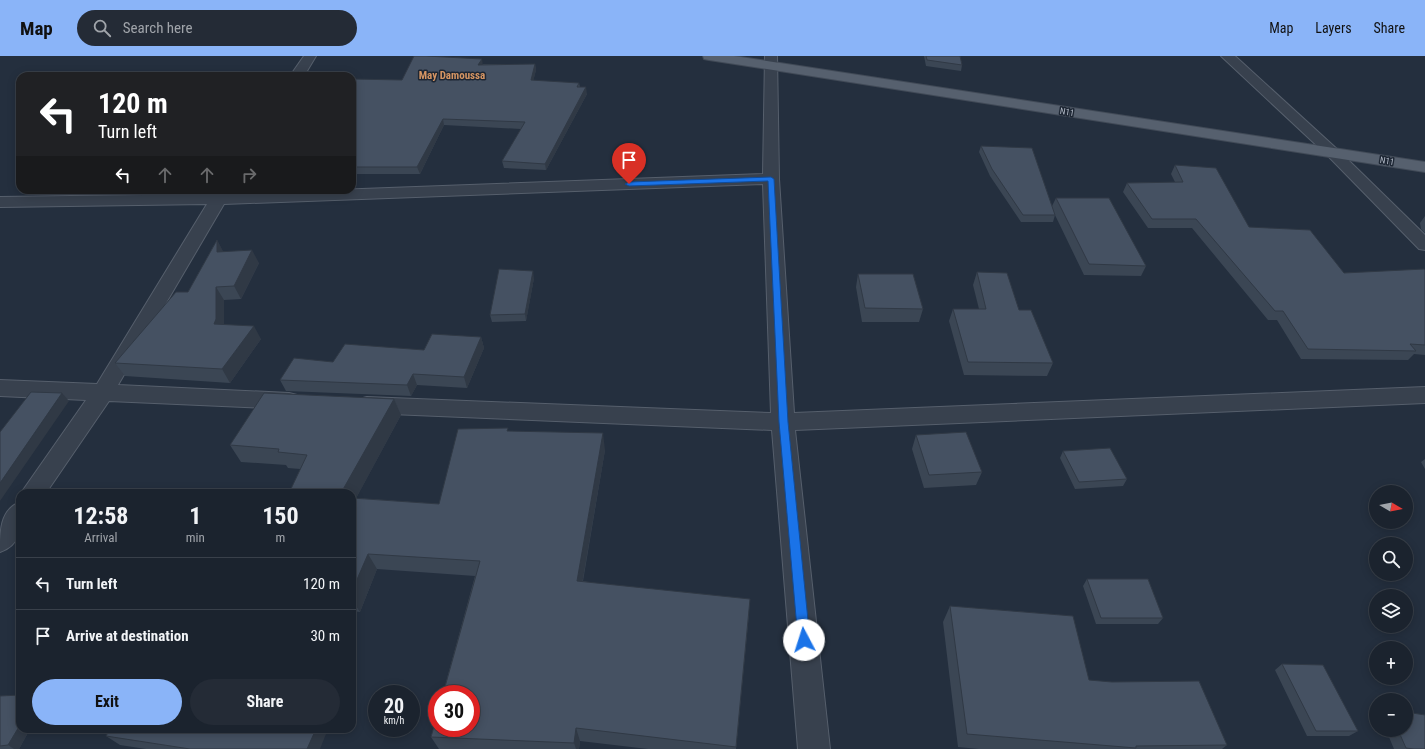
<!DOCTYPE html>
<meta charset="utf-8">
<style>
:root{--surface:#1b232e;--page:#242b36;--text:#f1f3f6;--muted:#a0a4aa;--line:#39404a;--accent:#8ab4f8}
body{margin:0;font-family:"Roboto Condensed",sans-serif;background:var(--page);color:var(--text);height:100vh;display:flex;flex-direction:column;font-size:15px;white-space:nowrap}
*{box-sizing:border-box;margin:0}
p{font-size:13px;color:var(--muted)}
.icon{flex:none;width:22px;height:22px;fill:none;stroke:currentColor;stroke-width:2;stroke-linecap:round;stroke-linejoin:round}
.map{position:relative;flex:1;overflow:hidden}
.panel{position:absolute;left:16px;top:433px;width:340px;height:244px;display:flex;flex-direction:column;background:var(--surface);border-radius:12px;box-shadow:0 2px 10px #0003,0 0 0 1px var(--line)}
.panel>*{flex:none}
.banner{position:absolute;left:16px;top:16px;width:340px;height:122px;border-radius:12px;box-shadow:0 2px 10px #0003,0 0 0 1px var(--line);background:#202124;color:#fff;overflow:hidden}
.needle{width:26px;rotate:100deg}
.controls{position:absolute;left:1369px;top:429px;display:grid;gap:8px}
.controls a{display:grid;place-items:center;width:44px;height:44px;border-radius:50%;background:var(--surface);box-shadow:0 2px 10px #0003,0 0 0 1px var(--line);font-size:20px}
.speed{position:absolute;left:368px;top:629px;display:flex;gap:8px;font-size:20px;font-weight:700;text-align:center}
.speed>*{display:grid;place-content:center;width:52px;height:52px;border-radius:50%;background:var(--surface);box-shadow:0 2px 10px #0003,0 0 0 1px var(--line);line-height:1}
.speed small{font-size:10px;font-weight:400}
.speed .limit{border:6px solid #d22;background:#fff;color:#111}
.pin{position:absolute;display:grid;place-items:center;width:34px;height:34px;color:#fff;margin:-41px -17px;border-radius:50% 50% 50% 0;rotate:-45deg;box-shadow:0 0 4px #0007}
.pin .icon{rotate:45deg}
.me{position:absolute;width:44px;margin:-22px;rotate:355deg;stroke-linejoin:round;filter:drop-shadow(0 0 3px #0008)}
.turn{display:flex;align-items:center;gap:14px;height:84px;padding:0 16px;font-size:18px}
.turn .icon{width:52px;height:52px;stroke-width:2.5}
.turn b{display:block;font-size:28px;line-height:34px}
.lanes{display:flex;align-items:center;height:38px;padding:0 16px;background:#0003;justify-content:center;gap:20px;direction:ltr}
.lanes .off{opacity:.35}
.eta{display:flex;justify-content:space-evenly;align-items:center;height:68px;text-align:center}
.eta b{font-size:24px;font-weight:700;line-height:28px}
.button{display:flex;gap:8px;margin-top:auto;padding:8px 16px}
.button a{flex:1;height:46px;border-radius:24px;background:var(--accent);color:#111;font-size:16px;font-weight:700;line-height:46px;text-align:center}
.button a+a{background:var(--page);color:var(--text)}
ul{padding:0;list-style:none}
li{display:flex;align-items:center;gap:12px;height:52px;padding:0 16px;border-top:1px solid var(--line)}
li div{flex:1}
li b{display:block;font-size:15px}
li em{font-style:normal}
header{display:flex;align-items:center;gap:24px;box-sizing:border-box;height:56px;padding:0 20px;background:var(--accent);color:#111}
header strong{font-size:19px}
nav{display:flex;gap:22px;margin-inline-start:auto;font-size:14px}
.search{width:280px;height:36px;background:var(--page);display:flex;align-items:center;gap:10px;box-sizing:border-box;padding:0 14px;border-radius:22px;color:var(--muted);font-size:15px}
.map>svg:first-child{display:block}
</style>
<header>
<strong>Map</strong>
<div class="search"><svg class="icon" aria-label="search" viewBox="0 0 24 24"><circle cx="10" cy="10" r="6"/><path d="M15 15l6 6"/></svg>Search here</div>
<nav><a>Map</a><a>Layers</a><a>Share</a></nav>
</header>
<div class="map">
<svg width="1425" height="693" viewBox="0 0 1425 693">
<rect width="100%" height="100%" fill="#242f3e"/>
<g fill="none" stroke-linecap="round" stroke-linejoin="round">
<defs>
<path id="street" d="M 304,0 L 316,0 L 304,20 L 290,20 Z
M 765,0 L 777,0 L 779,123 L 794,357 L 1425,331 L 1425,347 L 795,374 L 830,693 L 798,693 L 772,374 L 367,357 L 359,355 L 356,349 L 359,343 L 367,341 L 771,357 L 763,128 L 224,148 L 118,329 L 289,337 L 297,339 L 300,345 L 297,351 L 289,353 L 109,345 L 46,437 L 21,437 L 86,344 L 0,340 L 0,324 L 97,328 L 207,148 L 0,151 L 0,141 L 213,138 L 216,134 L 232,134 L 230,138 L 763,118 Z
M 1221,0 L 1235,0 L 1338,94 L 1425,179 L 1425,194 L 1419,193 L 1328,100 Z
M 20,446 C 20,467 24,488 0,496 C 0,475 0,454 20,446 Z"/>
<path id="primary" d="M 703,0 L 734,0 L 1425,106 L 1425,116 L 709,4 L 704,3 Z"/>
</defs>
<use href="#street" stroke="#565f6c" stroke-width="2"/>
<use href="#primary" stroke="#414a57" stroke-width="2"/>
<use href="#street" fill="#38414e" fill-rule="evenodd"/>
<use href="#primary" fill="#56606e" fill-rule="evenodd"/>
</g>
<path fill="#3b4654" d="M 924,0 L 960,0 L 962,9 L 961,15 L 926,10 Z
M 483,8 L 535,8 L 536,14 L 533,25 L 579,27 L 580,31 L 587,38 L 546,114 L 504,112 L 502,105 L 521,73 L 444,69 L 420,118 L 352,118 L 352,24 L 402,24 Z
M 981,90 L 1052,150 L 1056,142 L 1146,210 L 1141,220 L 1084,219 L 1055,159 L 1053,166 L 1021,166 L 990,120 L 979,96 Z
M 1175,109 L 1249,171 L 1344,217 L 1425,214 L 1425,299 L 1414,298 L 1408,304 L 1301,303 L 1277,264 L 1268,264 L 1192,172 L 1148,172 L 1123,136 L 1127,127 L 1175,126 L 1171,118 Z
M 1425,160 L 1425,177 L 1421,173 L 1420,167 Z
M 217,184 L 223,196 L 259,207 L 241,243 L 224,244 L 224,268 L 261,283 L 230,327 L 125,320 L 115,307 L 188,236 Z
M 977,216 L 1019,254 L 1053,307 L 1047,320 L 964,319 L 949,265 L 953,253 L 979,253 L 973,229 Z
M 858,218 L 923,253 L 919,266 L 862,266 L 856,231 Z
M 534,222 L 526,265 L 492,266 L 490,259 Z
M 481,281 L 484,292 L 467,332 L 417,329 L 411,340 L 286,335 L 280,324 L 333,306 L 424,294 Z
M 394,343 L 401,359 L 356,442 L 439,448 L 509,375 L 605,394 L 583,525 L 749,557 L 736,693 L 648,693 L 580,685 L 579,693 L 439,693 L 431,681 L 475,520 L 377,513 L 360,556 L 352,555 L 352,437 L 300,413 L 288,412 L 286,409 L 241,406 L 230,389 Z
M 916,379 L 982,416 L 976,429 L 924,432 L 912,393 Z
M 1063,395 L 1127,423 L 1123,430 L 1075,433 L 1060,402 Z
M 1425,403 L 1425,413 L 1421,406 Z
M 1087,523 L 1163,562 L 1158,568 L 1096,568 L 1083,530 Z
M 950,550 L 1089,624 L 1227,689 L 1222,693 L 979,693 L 958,691 L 943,566 Z
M 1282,608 L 1358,675 L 1349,680 L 1307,680 L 1275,614 Z
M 0,640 L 30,673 L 19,693 L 0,693 Z
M 1386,674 L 1406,674 L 1425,693 L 1394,693 Z
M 106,680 L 320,693 L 146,693 L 120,689 Z"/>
<path fill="#303945" d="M 482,3 L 483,10 L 478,9 Z
M 535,8 L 536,14 L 532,31 L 531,24 Z
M 586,31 L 587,38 L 546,114 L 545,108 Z
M 443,63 L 444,69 L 420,118 L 417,111 Z
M 217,184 L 224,197 L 217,196 Z
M 252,194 L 259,207 L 241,243 L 234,230 Z
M 533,215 L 534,222 L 526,265 L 525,258 Z
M 216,231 L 224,244 L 224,277 L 214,268 Z
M 254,270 L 261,283 L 230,327 L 222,313 Z
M 481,281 L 484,292 L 467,332 L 464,321 Z
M 413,318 L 417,329 L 411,340 L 407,329 Z
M 62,337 L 69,345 L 0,445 L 0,427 Z
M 394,343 L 401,359 L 352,450 L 352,437 L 341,437 Z
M 603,377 L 605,394 L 580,540 L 577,525 Z
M 368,498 L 377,513 L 360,556 L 352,544 L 352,535 Z
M 20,669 L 20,673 L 30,673 L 19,693 L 14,693 L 8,689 Z
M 576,672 L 580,685 L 579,693 L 576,693 L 574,687 Z
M 316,673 L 328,673 L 320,693 L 307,693 Z"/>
<path fill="#455162" stroke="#303945" d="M 414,0 L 426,0 L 482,3 L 478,9 L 535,8 L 531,24 L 579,27 L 577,31 L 586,31 L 545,108 L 502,105 L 525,66 L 443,63 L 417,111 L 352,111 L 352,24 L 353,23 L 402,24 Z
M 926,0 L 960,0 L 962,9 L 927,4 Z
M 981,90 L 1032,92 L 1055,159 L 1023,159 L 992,113 Z
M 1175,109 L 1216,112 L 1249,171 L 1310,174 L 1344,217 L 1424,213 L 1425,214 L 1425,289 L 1410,288 L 1416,295 L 1308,293 L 1283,255 L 1275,255 L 1196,163 L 1152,163 L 1127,127 L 1183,126 Z
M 1056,142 L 1109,142 L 1146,210 L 1089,208 Z
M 217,184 L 217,196 L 252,194 L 234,230 L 216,231 L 216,263 L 214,268 L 254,270 L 222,313 L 115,307 L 176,236 L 188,236 Z
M 499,213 L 533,215 L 525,258 L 490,259 Z
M 977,216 L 1007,217 L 1019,254 L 1031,254 L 1053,307 L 968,306 L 953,253 L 986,253 Z
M 858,218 L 913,218 L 923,253 L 865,252 Z
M 432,278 L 481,281 L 464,321 L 413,318 L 407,329 L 280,324 L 294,302 L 333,306 L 345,288 L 424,294 Z
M 31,336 L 62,337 L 0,427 L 0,376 Z
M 264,337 L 394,343 L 341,437 L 289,437 L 307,399 L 278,396 L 279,393 L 230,389 Z
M 508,372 L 507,375 L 603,377 L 577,525 L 750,543 L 736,691 L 576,672 L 574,687 L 431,681 L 437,660 L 437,672 L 471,672 L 471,638 L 443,638 L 480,505 L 368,498 L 352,535 L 352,442 L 439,448 L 458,373 Z
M 966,376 L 982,416 L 929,419 L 916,379 Z
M 1110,392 L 1127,423 L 1079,426 L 1063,395 Z
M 1087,523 L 1148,523 L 1163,562 L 1101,562 Z
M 950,550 L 1073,560 L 1089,624 L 1112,626 L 1199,625 L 1227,689 L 1136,690 L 1136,692 L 967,678 Z
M 1282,608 L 1323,609 L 1358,675 L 1316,675 Z
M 20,639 L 20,669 L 8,689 L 0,690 L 0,640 Z
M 1406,656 L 1425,659 L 1425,693 L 1414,693 L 1406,692 L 1398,674 L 1406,674 Z
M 110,673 L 316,673 L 307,693 L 190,693 L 106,680 Z"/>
<path fill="#1a73e8" stroke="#114b97" d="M 771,121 L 774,123 L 788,366 L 810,584 L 808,588 L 804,589 L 800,588 L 798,584 L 779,366 L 768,125 L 629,130 L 625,128 L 629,126 Z"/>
<g text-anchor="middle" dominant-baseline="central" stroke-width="3" stroke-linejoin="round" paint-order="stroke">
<g font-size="9" fill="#b4bcc9" stroke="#1d2633">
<text transform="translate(1067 56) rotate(9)">N11</text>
<text transform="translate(1387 105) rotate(9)">N11</text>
</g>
<g font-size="11" font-weight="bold" fill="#d59563" stroke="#1d2633">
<text x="452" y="19">May Damoussa</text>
</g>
</g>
</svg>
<div class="controls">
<a><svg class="needle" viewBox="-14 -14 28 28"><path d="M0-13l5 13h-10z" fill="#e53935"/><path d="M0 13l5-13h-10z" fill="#a0a4aa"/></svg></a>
<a><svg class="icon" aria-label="search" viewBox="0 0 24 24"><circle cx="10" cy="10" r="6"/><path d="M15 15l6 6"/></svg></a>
<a><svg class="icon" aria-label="layers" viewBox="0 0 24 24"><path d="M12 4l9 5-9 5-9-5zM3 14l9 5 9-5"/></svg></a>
<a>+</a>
<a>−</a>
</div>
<div class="speed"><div>20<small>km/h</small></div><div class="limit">30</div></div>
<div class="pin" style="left:629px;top:128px;background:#d93025"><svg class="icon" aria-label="arrive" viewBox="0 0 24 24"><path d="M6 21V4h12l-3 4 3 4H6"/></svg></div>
<svg class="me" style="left:804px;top:584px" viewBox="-20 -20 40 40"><circle r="19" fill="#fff"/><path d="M0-13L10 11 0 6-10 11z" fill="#1a73e8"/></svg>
<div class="banner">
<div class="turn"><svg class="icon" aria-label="left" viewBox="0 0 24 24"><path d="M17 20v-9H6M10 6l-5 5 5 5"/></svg><div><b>120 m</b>Turn left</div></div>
<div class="lanes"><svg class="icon" aria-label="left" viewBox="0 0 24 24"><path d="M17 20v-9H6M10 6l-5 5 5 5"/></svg><svg class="icon off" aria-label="ahead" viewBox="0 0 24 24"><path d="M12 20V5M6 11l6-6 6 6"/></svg><svg class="icon off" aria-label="ahead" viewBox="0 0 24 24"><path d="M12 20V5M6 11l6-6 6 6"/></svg><svg class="icon off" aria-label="right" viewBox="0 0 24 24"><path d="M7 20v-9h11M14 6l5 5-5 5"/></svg></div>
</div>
<section class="panel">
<div class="eta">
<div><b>12:58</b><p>Arrival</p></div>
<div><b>1</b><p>min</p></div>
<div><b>150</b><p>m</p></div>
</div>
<ul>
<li><svg class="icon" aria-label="left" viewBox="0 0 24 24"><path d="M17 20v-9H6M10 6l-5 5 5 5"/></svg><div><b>Turn left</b></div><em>120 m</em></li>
<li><svg class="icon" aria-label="arrive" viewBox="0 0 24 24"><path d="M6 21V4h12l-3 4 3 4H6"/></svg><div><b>Arrive at destination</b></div><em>30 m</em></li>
</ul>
<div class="button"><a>Exit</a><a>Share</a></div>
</section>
</div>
